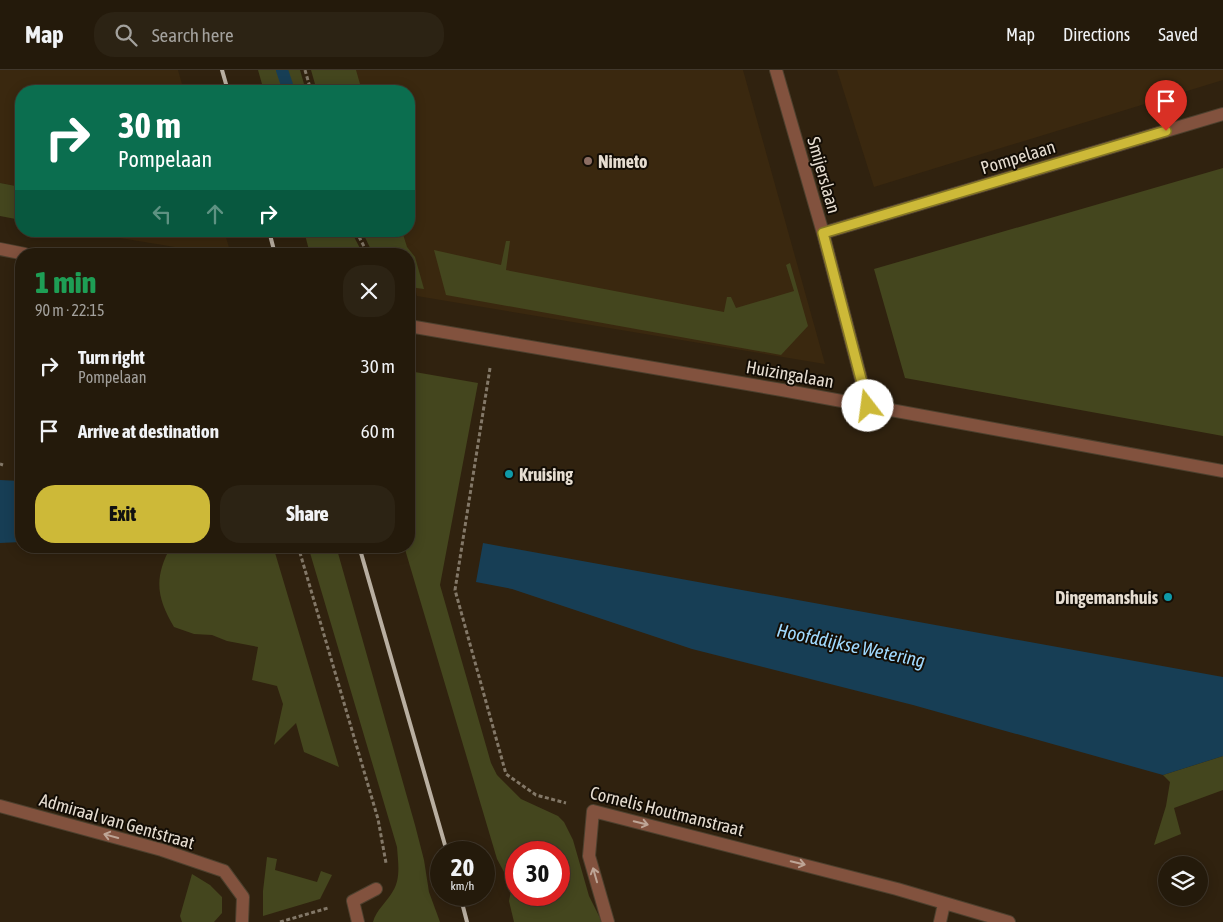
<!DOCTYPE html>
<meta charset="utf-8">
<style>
:root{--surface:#241a0b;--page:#2c2314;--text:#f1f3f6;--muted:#a3a19d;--line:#41382c;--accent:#cdb938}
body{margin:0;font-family:"Asap Condensed",sans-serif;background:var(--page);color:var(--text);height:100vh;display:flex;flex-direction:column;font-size:19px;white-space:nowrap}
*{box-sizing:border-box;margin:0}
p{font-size:16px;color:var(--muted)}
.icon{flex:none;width:28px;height:28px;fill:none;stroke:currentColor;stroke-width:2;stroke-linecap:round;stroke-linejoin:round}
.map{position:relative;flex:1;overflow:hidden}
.side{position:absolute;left:15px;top:178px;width:400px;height:305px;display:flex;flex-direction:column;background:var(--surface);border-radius:20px;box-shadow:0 2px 12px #0003,0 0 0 1px var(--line)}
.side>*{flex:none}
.top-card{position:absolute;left:15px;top:15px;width:400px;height:152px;border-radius:20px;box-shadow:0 2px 12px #0003,0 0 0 1px var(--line);background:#0b6e4f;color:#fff;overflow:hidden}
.tools{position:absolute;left:1158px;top:786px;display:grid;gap:10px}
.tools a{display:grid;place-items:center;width:50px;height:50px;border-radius:50%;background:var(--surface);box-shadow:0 2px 12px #0003,0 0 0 1px var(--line);font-size:25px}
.speed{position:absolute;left:430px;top:771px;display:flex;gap:10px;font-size:25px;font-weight:700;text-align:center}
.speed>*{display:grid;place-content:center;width:65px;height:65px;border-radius:50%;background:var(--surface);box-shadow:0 2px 12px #0003,0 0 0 1px var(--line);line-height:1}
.speed small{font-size:12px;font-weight:400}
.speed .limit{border:8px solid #d22;background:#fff;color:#111}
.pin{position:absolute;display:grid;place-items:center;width:42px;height:42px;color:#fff;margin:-51px -21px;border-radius:50% 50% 50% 0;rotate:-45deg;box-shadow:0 0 5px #0007}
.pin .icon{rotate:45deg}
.me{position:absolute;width:55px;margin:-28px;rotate:345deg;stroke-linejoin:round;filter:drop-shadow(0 0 4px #0008)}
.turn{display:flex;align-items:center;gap:18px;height:105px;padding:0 20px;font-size:22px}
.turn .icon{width:65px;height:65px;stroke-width:2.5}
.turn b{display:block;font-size:35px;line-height:42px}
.lanes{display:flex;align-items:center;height:48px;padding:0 20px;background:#0003;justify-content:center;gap:25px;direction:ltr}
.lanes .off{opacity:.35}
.round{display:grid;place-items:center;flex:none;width:52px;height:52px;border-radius:20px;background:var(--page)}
.headline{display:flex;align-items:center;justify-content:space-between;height:85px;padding:0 20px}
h1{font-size:30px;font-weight:800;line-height:38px;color:#1e9e55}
.button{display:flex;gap:10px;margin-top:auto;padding:10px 20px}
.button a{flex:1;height:58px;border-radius:20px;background:var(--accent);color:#111;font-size:20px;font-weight:800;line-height:58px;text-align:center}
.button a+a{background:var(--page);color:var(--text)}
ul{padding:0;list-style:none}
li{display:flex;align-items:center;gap:15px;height:65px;padding:0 20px}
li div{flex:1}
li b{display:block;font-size:19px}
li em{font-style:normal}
header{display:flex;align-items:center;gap:30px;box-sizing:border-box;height:70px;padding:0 25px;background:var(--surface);border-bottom:1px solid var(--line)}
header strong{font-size:24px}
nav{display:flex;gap:28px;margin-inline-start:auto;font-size:18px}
.search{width:350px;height:45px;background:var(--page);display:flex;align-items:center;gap:12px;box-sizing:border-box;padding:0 18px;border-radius:20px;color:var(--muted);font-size:19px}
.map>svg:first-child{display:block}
</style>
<header>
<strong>Map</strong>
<div class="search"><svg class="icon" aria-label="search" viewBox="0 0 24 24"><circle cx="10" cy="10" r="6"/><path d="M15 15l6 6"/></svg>Search here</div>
<nav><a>Map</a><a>Directions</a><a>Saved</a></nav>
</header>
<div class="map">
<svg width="1223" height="852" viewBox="0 0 1223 852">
<rect width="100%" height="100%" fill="#30220f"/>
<path fill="#3a280f" d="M 0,0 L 178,0 L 184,21 L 21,21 L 21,117 L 0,113 Z
M 351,0 L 743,0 L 825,294 L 417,226 L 409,198 L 409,184 L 398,161 L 409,161 L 409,21 L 357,21 Z
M 837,0 L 1223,0 L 1223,10 L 874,117 Z
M 108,161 L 224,161 L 231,184 L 217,184 L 108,166 Z"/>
<path fill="#44461e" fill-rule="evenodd" d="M 258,0 L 300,0 L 306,21 L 264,21 Z
M 311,0 L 356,0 L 362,21 L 317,21 Z
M 1223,98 L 1223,366 L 905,308 L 874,199 Z
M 0,113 L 21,117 L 21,150 L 0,146 Z
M 304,161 L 351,161 L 363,184 L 310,184 Z
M 362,161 L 402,161 L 407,177 L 415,187 L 424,219 L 409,217 L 409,184 L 373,184 Z
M 506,171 L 510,171 L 506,200 L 724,242 L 727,227 L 731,227 L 736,238 L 794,221 L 786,195 L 790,193 L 808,256 L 781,285 L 446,225 L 434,180 L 501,195 Z
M 409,301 L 478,313 L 440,515 L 491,693 L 497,705 L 521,729 L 558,746 L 564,752 L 573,770 L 589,826 L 602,852 L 514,852 L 509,831 L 511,821 L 504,802 L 497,789 L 404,476 L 409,476 ZM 516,782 L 559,782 L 559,825 L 516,825 Z
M 171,476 L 273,476 L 339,697 L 304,682 L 296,653 L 274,675 L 283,634 L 277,616 L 252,610 L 258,577 L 227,571 L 212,565 L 194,564 L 174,557 C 156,526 154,508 171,476 Z
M 308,476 L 336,476 L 415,755 L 424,790 L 429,822 L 440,852 L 373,852 C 376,840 387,832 393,821 C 401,808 398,792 397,777 Z
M 1223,686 L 1223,720 L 1174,738 L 1181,764 L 1154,775 L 1166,736 L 1170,712 L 1163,705 Z
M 267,787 L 277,789 L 275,800 L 317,812 L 321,801 L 332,805 L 320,829 L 263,846 L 263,821 Z
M 192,804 L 210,815 L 222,827 L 222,843 L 214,852 L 182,852 L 180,846 Z"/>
<path fill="#173e55" d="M 0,410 L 21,411 L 21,472 L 0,473 Z
M 483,473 L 1223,607 L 1223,686 L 1163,705 L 913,635 L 692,579 L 512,519 L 476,512 Z"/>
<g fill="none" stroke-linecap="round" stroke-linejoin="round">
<path stroke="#173e55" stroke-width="12" d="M 282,0 L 289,21"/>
<defs>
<path id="minor" d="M 776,0 L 823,163 L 868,336
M 823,163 L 1223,44
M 0,179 L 25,184
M 409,256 L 782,320 L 1223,401
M 0,736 L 162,780 L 224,801 L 243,827 L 242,852
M 358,852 L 353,831 L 376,819
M 608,852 L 589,786 L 593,741 L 897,819 L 1009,852
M 940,852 L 944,834"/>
</defs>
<use href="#minor" stroke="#4d402e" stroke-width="14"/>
<path stroke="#837868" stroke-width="3" stroke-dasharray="4 2.5" stroke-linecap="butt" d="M 305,0 L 311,21
M 356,161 L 368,184
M 490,298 L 455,520 L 506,704 L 536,725 L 566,733
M 0,394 L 3,395
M 298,476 L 378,749 L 386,793
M 280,852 L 328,838"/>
<use href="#minor" stroke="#82523e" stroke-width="12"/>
<path stroke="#b9afa1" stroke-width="4" d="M 222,0 L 228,21
M 269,161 L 275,184
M 359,476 L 447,782
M 460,825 L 467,852"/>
</g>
<defs><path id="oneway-shaft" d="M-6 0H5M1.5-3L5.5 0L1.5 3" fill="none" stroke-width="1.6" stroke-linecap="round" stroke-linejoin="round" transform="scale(1.25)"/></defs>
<g stroke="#bea596">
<use href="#oneway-shaft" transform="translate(641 753) rotate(14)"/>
<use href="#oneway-shaft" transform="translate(111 766) rotate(-165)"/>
<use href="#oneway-shaft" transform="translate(798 793) rotate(14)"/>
<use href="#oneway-shaft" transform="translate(595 805) rotate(-106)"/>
</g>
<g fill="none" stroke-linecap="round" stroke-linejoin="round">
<defs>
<path id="route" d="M 868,336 L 823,163 L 1166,61"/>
</defs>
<use href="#route" stroke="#857824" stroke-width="12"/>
<use href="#route" stroke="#cdb938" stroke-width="9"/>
</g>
<circle fill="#8d6e63" stroke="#130d05" stroke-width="2" cx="588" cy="91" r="5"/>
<g fill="#0f9aa8" stroke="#130d05" stroke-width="2">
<circle cx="509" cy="404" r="5"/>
<circle cx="1168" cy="527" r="5"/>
</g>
<g text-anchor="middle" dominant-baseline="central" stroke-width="4" stroke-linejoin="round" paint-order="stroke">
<g font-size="18" fill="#e6ddd1" stroke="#130d05">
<text transform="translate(1018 87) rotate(-17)">Pompelaan</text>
<text transform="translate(824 105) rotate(74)">Smijerslaan</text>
<text transform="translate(790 304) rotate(10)">Huizingalaan</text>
<text transform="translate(667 741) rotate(14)">Cornelis Houtmanstraat</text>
<text transform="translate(117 751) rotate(16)">Admiraal van Gentstraat</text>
</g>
<g font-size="18" font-weight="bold" fill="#e6ddd1" stroke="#130d05" text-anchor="start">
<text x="598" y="91">Nimeto</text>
<text x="519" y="404">Kruising</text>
<text x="1158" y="527" text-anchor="end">Dingemanshuis</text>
</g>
<g font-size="19" font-style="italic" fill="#a1daff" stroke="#130d05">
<text transform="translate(851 575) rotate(12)">Hoofddijkse Wetering</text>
</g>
</g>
</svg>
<div class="tools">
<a><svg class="icon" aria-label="layers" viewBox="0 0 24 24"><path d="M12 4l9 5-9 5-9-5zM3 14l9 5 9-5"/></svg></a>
</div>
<div class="speed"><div>20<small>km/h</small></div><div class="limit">30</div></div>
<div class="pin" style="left:1166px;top:61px;background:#d93025"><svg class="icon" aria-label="arrive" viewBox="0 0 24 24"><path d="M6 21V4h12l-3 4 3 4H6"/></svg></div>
<svg class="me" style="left:868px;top:336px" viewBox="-20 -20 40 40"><circle r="19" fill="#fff"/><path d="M0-13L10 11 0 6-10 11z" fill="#cdb938"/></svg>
<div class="top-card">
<div class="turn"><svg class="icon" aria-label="right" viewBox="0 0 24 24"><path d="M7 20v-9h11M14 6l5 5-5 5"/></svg><div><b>30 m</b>Pompelaan</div></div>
<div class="lanes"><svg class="icon off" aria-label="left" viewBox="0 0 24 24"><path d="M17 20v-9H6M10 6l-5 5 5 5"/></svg><svg class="icon off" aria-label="ahead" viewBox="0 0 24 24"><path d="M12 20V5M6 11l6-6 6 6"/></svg><svg class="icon" aria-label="right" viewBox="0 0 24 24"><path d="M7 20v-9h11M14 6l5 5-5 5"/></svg></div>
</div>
<section class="side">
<div class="headline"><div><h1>1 min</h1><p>90 m · 22:15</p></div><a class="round"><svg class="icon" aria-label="close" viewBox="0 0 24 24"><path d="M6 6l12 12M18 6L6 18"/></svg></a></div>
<ul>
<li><svg class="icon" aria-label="right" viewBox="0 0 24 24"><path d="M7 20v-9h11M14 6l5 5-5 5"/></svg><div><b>Turn right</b><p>Pompelaan</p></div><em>30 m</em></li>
<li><svg class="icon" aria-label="arrive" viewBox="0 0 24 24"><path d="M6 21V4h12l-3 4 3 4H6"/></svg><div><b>Arrive at destination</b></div><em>60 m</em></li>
</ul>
<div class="button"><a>Exit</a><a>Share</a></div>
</section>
</div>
